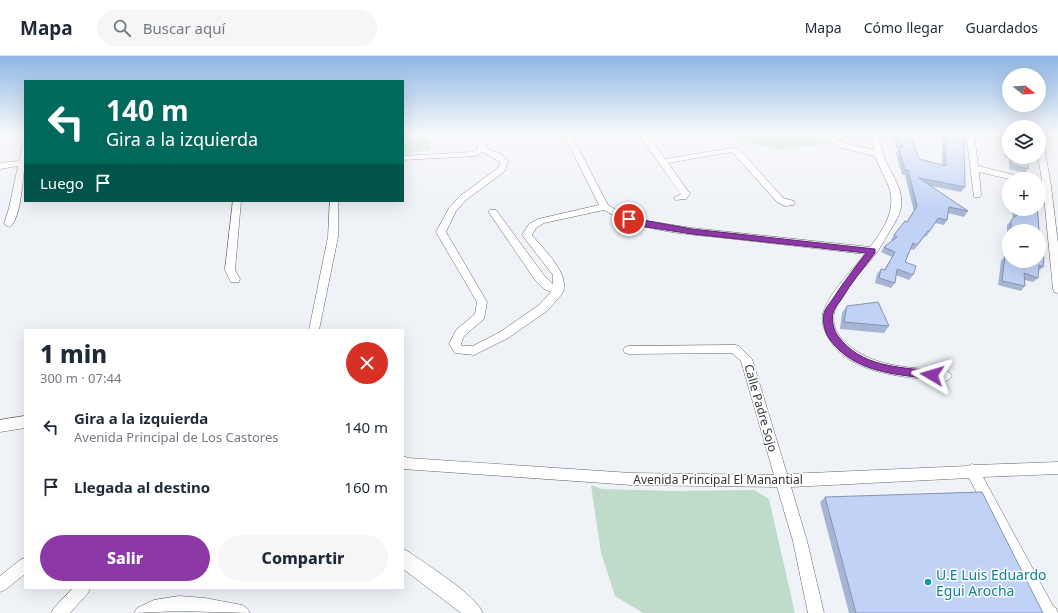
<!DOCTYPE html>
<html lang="es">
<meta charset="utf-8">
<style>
:root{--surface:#fff;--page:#f6f6f7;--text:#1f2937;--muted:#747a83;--line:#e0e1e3;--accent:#8c38a7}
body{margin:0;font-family:"Noto Sans",sans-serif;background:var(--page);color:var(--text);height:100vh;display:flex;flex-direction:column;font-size:15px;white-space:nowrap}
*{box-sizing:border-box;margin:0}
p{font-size:13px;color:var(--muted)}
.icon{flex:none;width:22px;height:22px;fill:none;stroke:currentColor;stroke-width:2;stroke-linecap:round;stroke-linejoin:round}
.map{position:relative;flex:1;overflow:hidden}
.drawer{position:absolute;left:24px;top:273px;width:380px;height:260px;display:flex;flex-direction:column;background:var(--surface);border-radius:0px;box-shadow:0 4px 16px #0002}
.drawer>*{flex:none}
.top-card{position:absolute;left:24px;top:24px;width:380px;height:122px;border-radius:0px;box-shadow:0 4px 16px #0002;background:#00695c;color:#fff;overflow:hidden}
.needle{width:26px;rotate:107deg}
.buttons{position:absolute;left:1002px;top:12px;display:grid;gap:8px}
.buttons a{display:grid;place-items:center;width:44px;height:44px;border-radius:50%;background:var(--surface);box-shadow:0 4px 16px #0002;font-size:20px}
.pin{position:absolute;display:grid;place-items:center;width:34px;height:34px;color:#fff;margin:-17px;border:2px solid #fff;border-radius:50%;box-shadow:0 1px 4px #0007}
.me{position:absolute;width:44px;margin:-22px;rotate:277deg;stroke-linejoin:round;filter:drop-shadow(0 0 3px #0008)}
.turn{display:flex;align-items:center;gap:14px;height:84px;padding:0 16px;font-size:18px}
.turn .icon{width:52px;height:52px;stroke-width:2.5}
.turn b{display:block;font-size:28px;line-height:34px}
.then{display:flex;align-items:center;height:38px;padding:0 16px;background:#0003;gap:8px;font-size:15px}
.round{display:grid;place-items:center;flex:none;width:42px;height:42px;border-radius:21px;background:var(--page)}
.summary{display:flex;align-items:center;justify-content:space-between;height:68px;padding:0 16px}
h1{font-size:24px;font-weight:800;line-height:30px}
.action{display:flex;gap:8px;margin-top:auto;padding:8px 16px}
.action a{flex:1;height:46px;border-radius:24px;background:var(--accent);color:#fff;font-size:16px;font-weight:800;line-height:46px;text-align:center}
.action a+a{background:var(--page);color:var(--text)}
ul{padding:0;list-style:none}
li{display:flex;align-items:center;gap:12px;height:60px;padding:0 16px}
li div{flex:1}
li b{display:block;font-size:15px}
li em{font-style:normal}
header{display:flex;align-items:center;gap:24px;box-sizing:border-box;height:56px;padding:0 20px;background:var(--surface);border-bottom:1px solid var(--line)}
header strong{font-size:19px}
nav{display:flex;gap:22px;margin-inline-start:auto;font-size:14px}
.search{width:280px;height:36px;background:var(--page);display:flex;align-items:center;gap:10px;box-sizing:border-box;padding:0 14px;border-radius:22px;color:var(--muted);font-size:15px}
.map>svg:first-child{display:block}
</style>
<header>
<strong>Mapa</strong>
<div class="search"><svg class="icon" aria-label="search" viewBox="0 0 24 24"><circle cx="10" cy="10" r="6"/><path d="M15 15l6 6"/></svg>Buscar aquí</div>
<nav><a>Mapa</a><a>Cómo llegar</a><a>Guardados</a></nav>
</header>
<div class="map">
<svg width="1058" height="557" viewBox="0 0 1058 557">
<rect width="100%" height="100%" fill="#eff2f7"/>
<path fill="#bfdcca" d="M 403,77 L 426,77 L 431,94 L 403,98 Z
M 727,77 L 803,77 L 830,87 L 777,94 L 731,81 Z
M 591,429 L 602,433 L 672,435 L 754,434 L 769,443 L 795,557 L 643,557 L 615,540 L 601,497 Z"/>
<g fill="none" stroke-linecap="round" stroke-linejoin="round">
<defs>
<path id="minor" d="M 471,77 L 479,77 L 486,87 L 486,92 L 501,98 L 508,105 L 505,115 L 466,144 L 456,155 L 446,176 L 487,246 L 484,263 L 464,280 L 461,288 L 462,290 L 473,290 L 500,276 L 539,249 L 551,236 L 544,233 L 535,224 L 490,158 L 488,156 L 490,154 L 496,154 L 543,218 L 553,228 L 553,219 L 522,179 L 529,168 L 538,163 L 599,149 L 566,83 L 559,77 L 568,77 L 573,82 L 608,149 L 621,157 L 641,164 L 692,172 L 870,191 C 883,174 897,154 889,131 C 885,121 879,111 875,100 L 842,92 L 814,77 L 824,77 L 848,88 L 874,94 L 870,77 L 878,77 C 880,86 882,95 885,103 C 891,118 904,134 901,151 C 900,159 895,166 891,173 C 886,181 882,189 877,196 C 864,214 838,237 834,258 C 832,267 836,277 842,283 C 869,312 909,311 946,315 L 950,317 L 952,320 L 950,323 L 946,325 C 908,321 848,320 828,281 C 824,274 821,265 823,257 C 830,235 851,216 865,198 C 822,193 778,188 734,183 C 692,178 641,177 604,154 L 544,167 L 536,172 L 532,179 C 543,193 572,219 562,238 L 547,255 L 508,282 L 474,299 L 455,297 L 449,288 L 456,274 L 475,258 L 477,246 L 436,176 L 449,152 L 460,140 L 498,112 L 500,106 L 483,96 L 475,100 L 403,104 L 403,100 L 473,96 L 478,92 L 478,87 Z
M 638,77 L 646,77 L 665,103 L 731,92 L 739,93 L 783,142 L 794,145 L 795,147 L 794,149 L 785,150 L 777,146 L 733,97 L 731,96 L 668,107 L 690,138 L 686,143 L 675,144 L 674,142 L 681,138 Z
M 968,82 L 971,82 L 975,84 L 978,110 L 1022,121 L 1023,123 L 1009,123 L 979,116 L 981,139 L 980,141 L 974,141 L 967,84 Z
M 1039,82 L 1043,84 L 1051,130 L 1058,188 L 1058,237 L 1054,236 L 1053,233 L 1043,130 L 1038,101 Z
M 22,91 L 25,91 C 25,104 22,167 9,171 L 4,168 L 9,152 L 18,110 L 0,113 L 0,107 L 19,105 Z
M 233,145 L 241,145 L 235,214 L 240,223 L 239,226 L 231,226 L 225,214 Z
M 330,145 L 338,145 L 338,181 L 319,274 L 309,274 L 328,181 Z
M 735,289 L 739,290 L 752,303 L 787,418 L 968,410 L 972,408 L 975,409 L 1058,406 L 1058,418 L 983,421 L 1053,550 L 1056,552 L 1058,557 L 1041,557 L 969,422 L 791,431 L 807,485 L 824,557 L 808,557 L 793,485 L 777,431 L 631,429 L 403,413 L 403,400 L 408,402 L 631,417 L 774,419 L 741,305 L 732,297 L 629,298 L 625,297 L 623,294 L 625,291 L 629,290 Z
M 25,502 L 25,518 L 5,534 L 0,536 L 0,520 L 20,504 Z
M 73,532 L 90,532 L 88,537 L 70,557 L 51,557 L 54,552 Z
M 179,540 L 205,542 L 242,549 L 247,552 L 250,557 L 179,555 L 134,557 L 137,552 L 154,544 Z"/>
<path id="tertiary" d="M 25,360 L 25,372 L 0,376 L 0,364 Z
M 403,493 L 409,496 C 427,509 475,538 483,557 L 461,557 L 403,513 Z"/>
</defs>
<use href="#minor" stroke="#64676b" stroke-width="1"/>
<use href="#tertiary" stroke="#64676b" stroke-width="1"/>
<use href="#minor" fill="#fff" fill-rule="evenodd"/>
<use href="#tertiary" fill="#fff" fill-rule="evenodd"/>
</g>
<path fill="#a6b5d4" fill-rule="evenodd" d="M 845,77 L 865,77 L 865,78 L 863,82 L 846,81 Z
M 888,77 L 908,77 L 909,82 L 919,103 L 942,109 L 942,90 L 944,85 L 942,85 L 941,77 L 969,77 L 968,78 L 964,78 L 965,131 L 961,136 L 931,130 L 968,155 L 964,161 L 948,157 L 947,164 L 944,169 L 935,167 L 926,181 L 925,180 L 914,194 L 911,193 L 905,206 L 913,219 L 909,224 L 896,219 L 895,227 L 891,232 L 875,227 L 877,218 L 881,213 L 884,214 L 892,201 L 881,196 L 884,191 L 892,185 L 891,184 L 894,179 L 907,166 L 914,155 L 905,119 L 902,119 L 896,97 L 898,94 Z
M 1009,84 L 1009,101 L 1029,101 L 1028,113 L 1025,117 L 1009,113 L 1009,102 L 1005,101 L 1006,88 Z
M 1012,153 L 1037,153 L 1038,161 L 1040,188 L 1043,189 L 1042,201 L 1044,201 L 1043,211 L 1038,215 L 1038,222 L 1033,226 L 1025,224 L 1025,230 L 1021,235 L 998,229 L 1001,205 L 1005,200 L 1005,201 L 1005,196 L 1007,194 L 1007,169 L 1013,163 ZM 1009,175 L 1039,175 L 1039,205 L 1009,205 Z
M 847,250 L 889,270 L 884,277 L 840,273 L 842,257 Z
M 825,441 L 1043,557 L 849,557 L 820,446 Z"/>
<path fill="#8793ad" d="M 962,77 L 969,77 L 968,78 L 960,79 Z"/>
<path fill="#c1d2f7" stroke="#8793ad" d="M 893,77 L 908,77 L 909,82 L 912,83 L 919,103 L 946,110 L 945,85 L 947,80 L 945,80 L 945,77 L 964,77 L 965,131 L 919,122 L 968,155 L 949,151 L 947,164 L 938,162 L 930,175 L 928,175 L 917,189 L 913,187 L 905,206 L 916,210 L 913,219 L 897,213 L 895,227 L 879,222 L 881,213 L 885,214 L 895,196 L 884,191 L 897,181 L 894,179 L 905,165 L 907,166 L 917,150 L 908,114 L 905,114 L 899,92 L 903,92 Z
M 1009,84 L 1009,97 L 1008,97 Z
M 1012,101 L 1029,101 L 1028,113 L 1012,108 Z
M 1016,153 L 1037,153 L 1038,161 L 1040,188 L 1043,189 L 1042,201 L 1044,201 L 1043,211 L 1039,209 L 1038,222 L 1024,217 L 1025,230 L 1002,225 L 1005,200 L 1009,202 L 1009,205 L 1039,205 L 1039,175 L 1011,175 L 1011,164 L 1017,159 Z
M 878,246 L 889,270 L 844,266 L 847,250 Z
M 982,436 L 1043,557 L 856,557 L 825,441 Z"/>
<linearGradient id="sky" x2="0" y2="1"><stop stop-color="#8eb6e4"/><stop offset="0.5" stop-color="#f8f9fb"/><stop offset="1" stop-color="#f8f9fb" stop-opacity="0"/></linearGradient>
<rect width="1058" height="155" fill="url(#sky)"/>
<path fill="#8c38a7" stroke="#5b246d" d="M 626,161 L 692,173 L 875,193 L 875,197 C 863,213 851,227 841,244 C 838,248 834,253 833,257 C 831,264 834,275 838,280 C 861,311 898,311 932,315 L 936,316 L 937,319 L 936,321 L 932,323 C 895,318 855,317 830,284 C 825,277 822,266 824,257 C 825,253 829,248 832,244 C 842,228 854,213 866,197 L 692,178 L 640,170 L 626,165 Z"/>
<circle fill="#0f9aa8" stroke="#fff" stroke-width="1.5" cx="928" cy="526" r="4"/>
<g text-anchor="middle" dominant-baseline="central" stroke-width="3" stroke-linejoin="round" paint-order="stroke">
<g font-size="12" fill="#323335" stroke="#fff">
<text transform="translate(761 352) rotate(74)">Calle Padre Sojo</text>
<text x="718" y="423">Avenida Principal El Manantial</text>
</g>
<g font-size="14" fill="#0d838f" stroke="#fff" text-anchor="start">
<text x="936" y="518">U.E Luis Eduardo<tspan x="936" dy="16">Egui Arocha</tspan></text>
</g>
</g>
</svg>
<div class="buttons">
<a><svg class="needle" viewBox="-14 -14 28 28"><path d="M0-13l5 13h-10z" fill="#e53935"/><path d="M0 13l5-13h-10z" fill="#747a83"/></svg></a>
<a><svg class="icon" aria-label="layers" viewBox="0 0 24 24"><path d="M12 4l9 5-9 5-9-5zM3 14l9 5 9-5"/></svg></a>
<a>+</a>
<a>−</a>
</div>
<div class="pin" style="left:629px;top:163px;background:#d93025"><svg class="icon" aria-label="arrive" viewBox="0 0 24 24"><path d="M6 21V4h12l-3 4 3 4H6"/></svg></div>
<svg class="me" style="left:932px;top:319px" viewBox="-20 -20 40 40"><path d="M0-17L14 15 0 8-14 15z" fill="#8c38a7" stroke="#fff" stroke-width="4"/></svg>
<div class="top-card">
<div class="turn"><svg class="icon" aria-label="left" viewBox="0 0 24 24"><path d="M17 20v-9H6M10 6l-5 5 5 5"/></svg><div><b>140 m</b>Gira a la izquierda</div></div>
<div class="then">Luego<svg class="icon" aria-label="arrive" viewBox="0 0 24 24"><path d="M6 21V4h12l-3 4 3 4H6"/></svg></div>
</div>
<section class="drawer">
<div class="summary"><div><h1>1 min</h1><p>300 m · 07:44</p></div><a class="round" style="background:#d93025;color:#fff"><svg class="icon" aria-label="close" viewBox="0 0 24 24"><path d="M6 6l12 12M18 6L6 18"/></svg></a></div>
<ul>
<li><svg class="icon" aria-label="left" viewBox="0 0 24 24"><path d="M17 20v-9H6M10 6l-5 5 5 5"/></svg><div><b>Gira a la izquierda</b><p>Avenida Principal de Los Castores</p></div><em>140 m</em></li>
<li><svg class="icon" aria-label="arrive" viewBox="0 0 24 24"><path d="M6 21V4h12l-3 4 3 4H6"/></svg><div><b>Llegada al destino</b></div><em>160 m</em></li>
</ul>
<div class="action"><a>Salir</a><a>Compartir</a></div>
</section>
</div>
